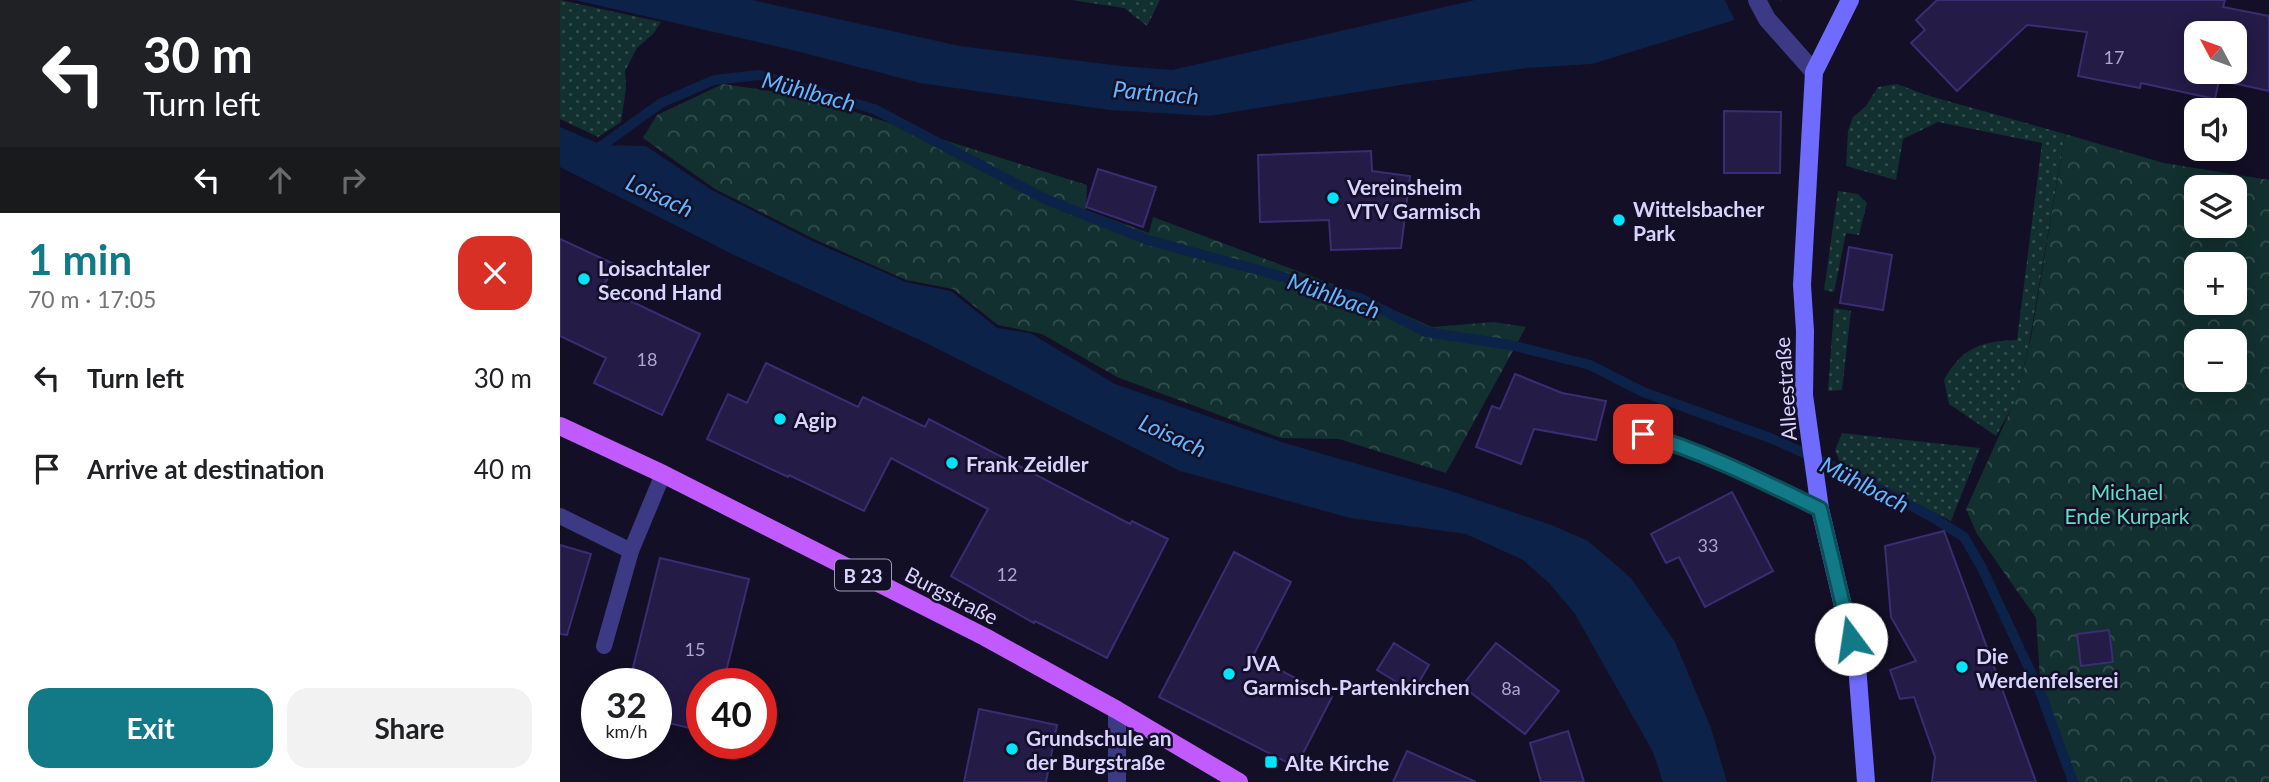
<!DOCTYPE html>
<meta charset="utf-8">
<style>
:root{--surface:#fff;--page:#f2f2f2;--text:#202124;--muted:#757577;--accent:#127987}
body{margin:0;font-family:Lato,sans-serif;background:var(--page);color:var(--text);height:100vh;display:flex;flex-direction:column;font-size:26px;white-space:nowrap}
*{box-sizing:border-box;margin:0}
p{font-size:23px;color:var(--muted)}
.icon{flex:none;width:38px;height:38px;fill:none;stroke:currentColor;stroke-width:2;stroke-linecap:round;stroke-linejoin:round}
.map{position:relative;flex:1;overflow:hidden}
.details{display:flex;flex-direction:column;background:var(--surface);width:560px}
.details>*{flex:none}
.hud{background:#202124;color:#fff;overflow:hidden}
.needle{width:46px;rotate:311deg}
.tools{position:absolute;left:1624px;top:21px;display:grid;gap:14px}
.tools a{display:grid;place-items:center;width:63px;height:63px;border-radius:14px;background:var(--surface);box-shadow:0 4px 18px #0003;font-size:35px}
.speed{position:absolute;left:21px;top:668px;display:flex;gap:14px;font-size:35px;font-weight:700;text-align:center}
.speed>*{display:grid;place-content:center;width:91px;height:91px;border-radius:50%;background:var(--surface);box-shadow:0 4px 18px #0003;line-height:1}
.speed small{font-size:18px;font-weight:400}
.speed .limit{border:10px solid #d22;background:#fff;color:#111}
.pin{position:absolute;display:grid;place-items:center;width:60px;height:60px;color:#fff;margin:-30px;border-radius:14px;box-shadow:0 4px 10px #0006}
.me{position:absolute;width:77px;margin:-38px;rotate:346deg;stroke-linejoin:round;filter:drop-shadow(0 0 5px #0008)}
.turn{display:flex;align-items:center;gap:24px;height:147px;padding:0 28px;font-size:32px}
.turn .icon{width:91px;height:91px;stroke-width:2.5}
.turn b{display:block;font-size:49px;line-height:60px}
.lanes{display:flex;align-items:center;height:66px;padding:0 28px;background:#0003;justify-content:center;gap:35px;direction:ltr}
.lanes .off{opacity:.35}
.round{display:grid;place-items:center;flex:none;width:74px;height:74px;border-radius:21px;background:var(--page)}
.headline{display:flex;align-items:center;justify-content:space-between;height:119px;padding:0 28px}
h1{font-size:42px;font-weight:700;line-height:52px;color:var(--accent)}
.action{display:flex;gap:14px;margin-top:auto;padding:14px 28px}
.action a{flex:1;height:80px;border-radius:21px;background:var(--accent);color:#fff;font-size:28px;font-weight:700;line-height:80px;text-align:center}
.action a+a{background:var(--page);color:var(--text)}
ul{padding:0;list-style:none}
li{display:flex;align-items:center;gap:21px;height:91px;padding:0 28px}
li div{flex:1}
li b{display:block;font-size:26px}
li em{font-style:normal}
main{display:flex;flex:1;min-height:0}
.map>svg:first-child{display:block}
</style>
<main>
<section class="details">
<div class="hud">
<div class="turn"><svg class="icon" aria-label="left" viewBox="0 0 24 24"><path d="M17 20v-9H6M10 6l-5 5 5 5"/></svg><div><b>30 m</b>Turn left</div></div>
<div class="lanes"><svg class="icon" aria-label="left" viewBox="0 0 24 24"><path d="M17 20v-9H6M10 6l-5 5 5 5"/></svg><svg class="icon off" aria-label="ahead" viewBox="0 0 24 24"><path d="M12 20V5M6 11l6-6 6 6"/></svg><svg class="icon off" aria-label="right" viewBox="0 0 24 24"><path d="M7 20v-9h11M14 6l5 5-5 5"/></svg></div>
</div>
<div class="headline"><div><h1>1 min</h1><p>70 m · 17:05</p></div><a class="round" style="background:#d93025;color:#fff"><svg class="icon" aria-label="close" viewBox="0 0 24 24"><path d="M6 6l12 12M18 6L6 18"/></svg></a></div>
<ul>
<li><svg class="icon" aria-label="left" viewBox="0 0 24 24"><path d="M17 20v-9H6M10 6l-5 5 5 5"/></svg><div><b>Turn left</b></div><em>30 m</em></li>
<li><svg class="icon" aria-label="arrive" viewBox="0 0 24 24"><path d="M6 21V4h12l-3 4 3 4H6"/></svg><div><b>Arrive at destination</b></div><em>40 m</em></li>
</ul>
<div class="action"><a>Exit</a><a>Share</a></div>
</section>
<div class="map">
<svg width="1709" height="782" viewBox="0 0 1709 782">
<defs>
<pattern id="grass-dots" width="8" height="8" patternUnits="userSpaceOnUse" patternTransform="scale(1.75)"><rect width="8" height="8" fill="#12302f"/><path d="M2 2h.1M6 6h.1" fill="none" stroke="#344d4e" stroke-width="1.8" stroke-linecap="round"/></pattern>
<pattern id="forest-crowns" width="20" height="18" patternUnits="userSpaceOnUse" patternTransform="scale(1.75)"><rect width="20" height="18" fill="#12302f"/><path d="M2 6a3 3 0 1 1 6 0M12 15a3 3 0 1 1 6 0" fill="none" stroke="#344d4e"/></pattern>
</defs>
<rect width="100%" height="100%" fill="#130f26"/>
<path fill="url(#grass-dots)" d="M 0,0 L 101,22 L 93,34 L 77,48 L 65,71 L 66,88 L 61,122 L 38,137 L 0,119 Z
M 511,0 L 600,0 L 587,26 L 564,8 Z
M 1337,84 L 1366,95 L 1505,134 L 1469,344 L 1456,400 L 1436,436 L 1389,404 L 1384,380 C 1402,347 1422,341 1457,340 L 1482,143 L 1378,122 L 1343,139 L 1336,180 L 1286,166 L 1288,131 L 1293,117 L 1306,106 L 1318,87 Z
M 1278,191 L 1298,194 L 1307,203 L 1299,235 L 1286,233 L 1274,292 L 1264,290 Z
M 1274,308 L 1291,311 L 1282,390 L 1268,391 Z
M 1282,433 L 1420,448 L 1391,521 L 1281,465 L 1275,450 Z"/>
<path fill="url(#forest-crowns)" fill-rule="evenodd" d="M 163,84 L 244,96 L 527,185 L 526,210 L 589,233 L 593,217 L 791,291 L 872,327 L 934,322 L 966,327 L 886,473 L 779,439 L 721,438 L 557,377 L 482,334 L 438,325 L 393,289 L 346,280 L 254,239 L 155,189 L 83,138 L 97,115 Z
M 1505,134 L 1604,163 L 1709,180 L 1709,782 L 1513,782 L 1481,694 L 1476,618 L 1417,534 L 1406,509 L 1457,396 L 1471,337 ZM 1636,187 L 1675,187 L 1675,226 L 1636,226 ZM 1636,264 L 1675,264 L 1675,303 L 1636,303 ZM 1636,341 L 1675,341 L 1675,380 L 1636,380 Z"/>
<path fill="#0c2248" d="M 15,0 L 192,0 L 400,46 L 561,66 L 612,70 L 915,0 L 1223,0 L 1197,13 L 1032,64 L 967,68 L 847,84 L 649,116 L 550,110 L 360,83 L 232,50 Z
M 0,127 L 42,145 L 86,146 L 150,189 L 252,241 L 346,282 L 391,291 L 437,328 L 470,333 L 555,384 L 728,444 L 888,490 L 994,526 L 1028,541 L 1071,578 L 1115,642 L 1151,728 L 1167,782 L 1103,782 L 1093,752 L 1015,614 L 989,583 L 963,560 L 906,534 L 790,518 L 620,471 L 364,342 L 174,255 L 0,167 Z"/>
<path fill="#130f26" d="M 1165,0 L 1220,0 L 1220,2 L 1176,23 Z"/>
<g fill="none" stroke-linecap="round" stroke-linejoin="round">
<path stroke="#0c2248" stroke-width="10" d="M 33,152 L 101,103 L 154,80 L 199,75 L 314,109 L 485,199 L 588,240 L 800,298 L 866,332 L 951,345 L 1030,365 L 1083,392 L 1213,439 L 1299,478 L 1374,518 L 1404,537 L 1421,566 L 1481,694 L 1513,782"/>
</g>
<path fill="#241b47" stroke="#3b2d73" stroke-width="2" fill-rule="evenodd" d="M 1377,0 L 1665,0 L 1663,7 L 1709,16 L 1709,91 L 1659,80 L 1655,99 L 1581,83 L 1580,88 L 1518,76 L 1527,32 L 1467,25 L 1397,91 L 1351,43 L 1365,30 L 1356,20 ZM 1636,33 L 1675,33 L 1675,72 L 1636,72 Z
M 1164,111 L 1221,112 L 1220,173 L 1164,173 Z
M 811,151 L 812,171 L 850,176 L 841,248 L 771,250 L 769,220 L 700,222 L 698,155 Z
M 538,169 L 596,187 L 583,227 L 526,207 Z
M 0,239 L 54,264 L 43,288 L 140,334 L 102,415 L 34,383 L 46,358 L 0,336 Z
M 1289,247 L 1332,255 L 1323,310 L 1280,303 Z
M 206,363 L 298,407 L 303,397 L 365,427 L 369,419 L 570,524 L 572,521 L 608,539 L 547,658 L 475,621 L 474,623 L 391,576 L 428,509 L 331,458 L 304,511 L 229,475 L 228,477 L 147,439 L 168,394 L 187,403 Z
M 955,374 L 1002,393 L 1046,401 L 1036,440 L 974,429 L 961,464 L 916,447 L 932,406 L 940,409 Z
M 1172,492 L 1213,571 L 1145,607 L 1119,557 L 1106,563 L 1091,534 Z
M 1384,531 L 1433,664 L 1476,782 L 1372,782 L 1375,757 L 1354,697 L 1340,699 L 1330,670 L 1356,661 L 1331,617 L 1325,546 Z
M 0,545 L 31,554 L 7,635 L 0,634 Z
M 674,552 L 731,582 L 693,656 L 772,697 L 736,767 L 599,697 Z
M 100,558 L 189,579 L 163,684 L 142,684 L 142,731 L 96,720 L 96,684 L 69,684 Z
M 1549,630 L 1553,662 L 1521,666 L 1517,634 Z
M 834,643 L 869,665 L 853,692 L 817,670 Z
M 936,643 L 999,691 L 965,734 L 902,686 Z
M 419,709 L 497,725 L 486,782 L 404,782 Z
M 1008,731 L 1024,782 L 981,782 L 970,743 Z
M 847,751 L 916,782 L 833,782 Z"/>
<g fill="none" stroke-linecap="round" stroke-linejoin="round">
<path stroke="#3d3a85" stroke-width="16" d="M 1083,434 C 1145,452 1202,481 1260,509
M 0,516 L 71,551
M 44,646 L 71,551 L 103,474"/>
<path stroke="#3d3a85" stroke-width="18" d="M 1197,0 L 1207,19 L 1254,72
M 557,710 L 557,782"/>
<path stroke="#6f6bff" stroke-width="18" d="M 1290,0 L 1254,72 L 1242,285 L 1245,331 L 1244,395 L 1260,509 L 1297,665 L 1306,782"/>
<path stroke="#c25bff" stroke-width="18" d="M 0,426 L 103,474 L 425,637 L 557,710 L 679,782"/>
</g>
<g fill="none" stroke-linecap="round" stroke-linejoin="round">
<defs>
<path id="route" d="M 1083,434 C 1145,452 1202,481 1260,509 L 1291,639"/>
</defs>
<use href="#route" stroke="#0c4f58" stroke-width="18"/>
<use href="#route" stroke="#127987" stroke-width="12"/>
</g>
<g fill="#00e5ff" stroke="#130f26" stroke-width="2.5">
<circle cx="773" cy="198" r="7"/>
<circle cx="1059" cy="220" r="7"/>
<circle cx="24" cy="279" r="7"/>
<circle cx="220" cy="419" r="7"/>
<circle cx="392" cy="463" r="7"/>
<circle cx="1402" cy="667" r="7"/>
<circle cx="669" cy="674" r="7"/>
<circle cx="452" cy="749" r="7"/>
<rect x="704" y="755" width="14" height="14" rx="3.5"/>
</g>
<g text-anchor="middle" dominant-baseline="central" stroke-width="5" stroke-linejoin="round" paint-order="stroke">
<g font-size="18" fill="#aca6d1">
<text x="1554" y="57">17</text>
<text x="87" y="359">18</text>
<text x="1148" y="545">33</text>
<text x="447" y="574">12</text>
<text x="135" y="649">15</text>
<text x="951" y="688">8a</text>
</g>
<rect fill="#130f26" stroke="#9e99be" stroke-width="2" x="275" y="559.5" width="56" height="31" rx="5"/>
<g font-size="19" font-weight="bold" fill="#d9d4ff">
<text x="303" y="575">B 23</text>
</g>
<g font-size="21" font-weight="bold" fill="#d9d4ff" stroke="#130f26" text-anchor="start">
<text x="787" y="186">Vereinsheim<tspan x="787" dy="24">VTV Garmisch</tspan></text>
<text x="1073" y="208">Wittelsbacher<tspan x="1073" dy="24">Park</tspan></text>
<text x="38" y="267">Loisachtaler<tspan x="38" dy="24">Second Hand</tspan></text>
<text x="234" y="419">Agip</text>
<text x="406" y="463">Frank Zeidler</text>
<text x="1416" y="655">Die<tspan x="1416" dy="24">Werdenfelserei</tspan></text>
<text x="683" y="662">JVA<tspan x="683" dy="24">Garmisch-Partenkirchen</tspan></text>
<text x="466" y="737">Grundschule an<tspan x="466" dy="24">der Burgstraße</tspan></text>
<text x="725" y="762">Alte Kirche</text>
</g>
<g font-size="21" fill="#d9d4ff" stroke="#130f26">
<text transform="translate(1225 389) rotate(-94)">Alleestraße</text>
<text transform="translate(392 595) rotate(27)">Burgstraße</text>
</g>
<g font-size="21" fill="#5fe0c0" stroke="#130f26">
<text x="1567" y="491">Michael<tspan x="1567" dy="24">Ende Kurpark</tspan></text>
</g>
<g font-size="23" font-style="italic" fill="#62b6ff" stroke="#130f26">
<text transform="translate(249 91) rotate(15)">Mühlbach</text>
<text transform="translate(596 92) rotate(5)">Partnach</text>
<text transform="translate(100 195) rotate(25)">Loisach</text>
<text transform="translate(774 295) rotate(19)">Mühlbach</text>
<text transform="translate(613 435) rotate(25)">Loisach</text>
<text transform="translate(1305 484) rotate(27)">Mühlbach</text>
</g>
</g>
</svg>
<div class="tools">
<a><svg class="needle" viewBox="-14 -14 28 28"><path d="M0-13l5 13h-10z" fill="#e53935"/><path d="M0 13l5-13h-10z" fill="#757577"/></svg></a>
<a><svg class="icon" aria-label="sound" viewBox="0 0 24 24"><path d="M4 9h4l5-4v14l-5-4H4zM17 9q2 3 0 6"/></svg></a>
<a><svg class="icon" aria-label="layers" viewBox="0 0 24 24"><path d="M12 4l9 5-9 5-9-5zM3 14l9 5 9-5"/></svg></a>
<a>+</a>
<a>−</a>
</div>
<div class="speed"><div>32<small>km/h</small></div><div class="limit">40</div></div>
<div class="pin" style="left:1083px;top:434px;background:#d93025"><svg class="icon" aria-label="arrive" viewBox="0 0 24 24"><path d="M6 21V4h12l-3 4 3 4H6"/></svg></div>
<svg class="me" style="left:1291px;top:639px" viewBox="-20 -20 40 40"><circle r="19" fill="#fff"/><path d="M0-13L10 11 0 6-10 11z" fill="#127987"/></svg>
</div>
</main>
